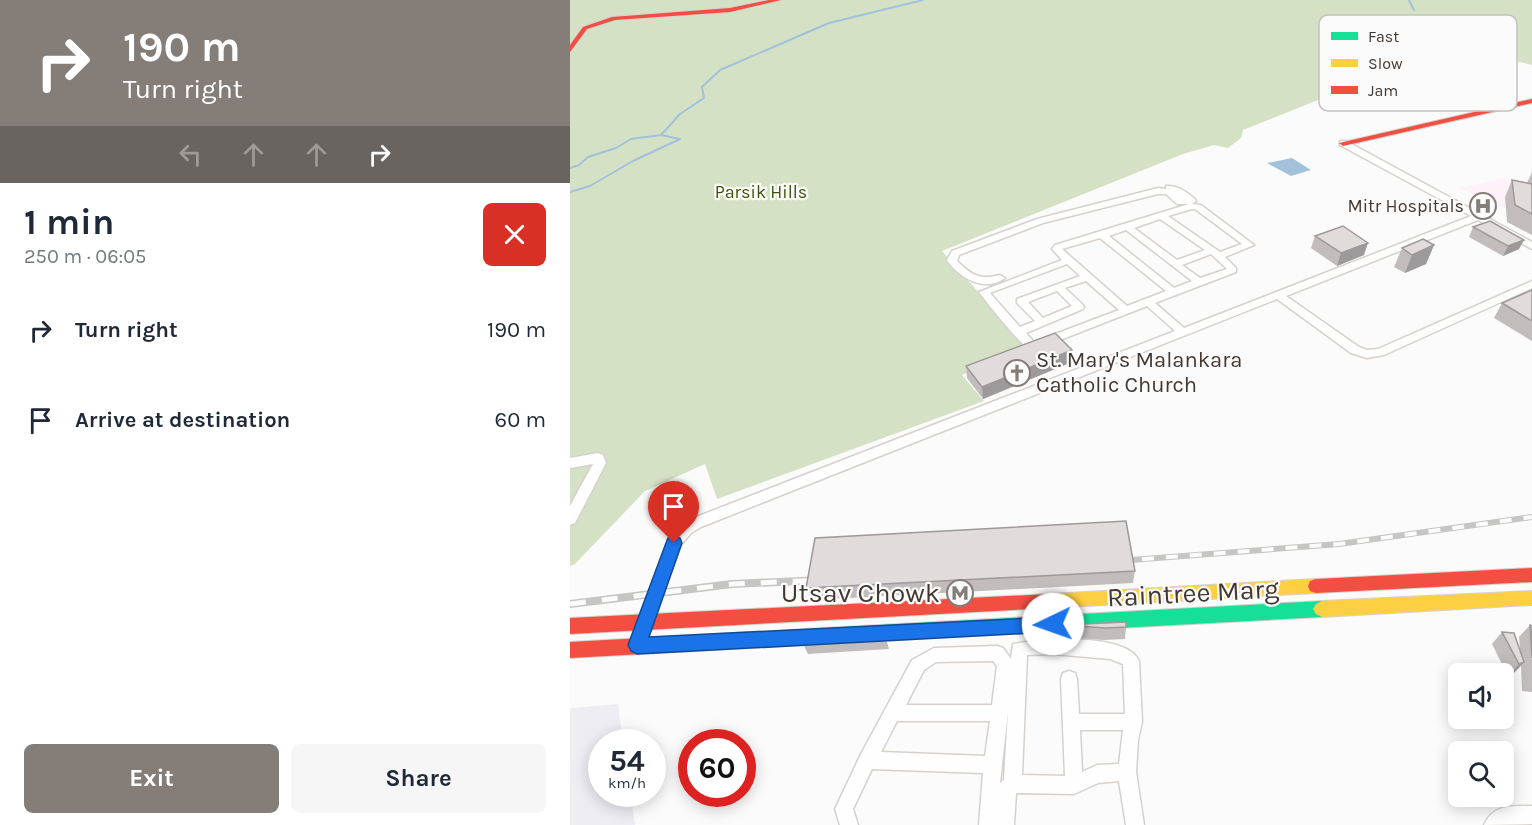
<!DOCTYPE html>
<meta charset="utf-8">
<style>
:root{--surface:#fff;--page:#f6f6f7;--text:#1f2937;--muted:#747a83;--accent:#847d78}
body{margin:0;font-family:Karla,sans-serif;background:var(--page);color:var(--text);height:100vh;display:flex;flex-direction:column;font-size:22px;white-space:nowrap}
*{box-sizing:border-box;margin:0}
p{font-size:20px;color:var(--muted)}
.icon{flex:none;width:33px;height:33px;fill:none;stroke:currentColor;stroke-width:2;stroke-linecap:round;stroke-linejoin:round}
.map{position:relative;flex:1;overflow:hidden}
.side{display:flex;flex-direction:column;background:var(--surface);width:570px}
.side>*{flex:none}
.hud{background:#847d78;color:#fff;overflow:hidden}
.fabs{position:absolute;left:878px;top:663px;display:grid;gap:12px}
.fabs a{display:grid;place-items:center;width:66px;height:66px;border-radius:9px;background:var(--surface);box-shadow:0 3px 15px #0003;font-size:30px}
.speed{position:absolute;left:18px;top:729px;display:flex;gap:12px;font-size:30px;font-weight:700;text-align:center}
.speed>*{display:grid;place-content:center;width:78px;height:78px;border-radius:50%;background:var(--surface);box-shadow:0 3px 15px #0003;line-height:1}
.speed small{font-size:15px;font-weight:400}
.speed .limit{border:9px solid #d22;background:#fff;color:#111}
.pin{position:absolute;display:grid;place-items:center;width:51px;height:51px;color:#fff;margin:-62px -26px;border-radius:50% 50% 50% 0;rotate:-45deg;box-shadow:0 0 6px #0007}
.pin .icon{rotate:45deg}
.me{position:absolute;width:66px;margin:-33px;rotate:267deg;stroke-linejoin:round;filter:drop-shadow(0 0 4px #0008)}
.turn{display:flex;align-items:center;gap:21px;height:126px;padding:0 24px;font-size:27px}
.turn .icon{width:78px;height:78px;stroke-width:2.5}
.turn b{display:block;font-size:42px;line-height:51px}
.lanes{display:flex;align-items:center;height:57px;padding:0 24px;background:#0003;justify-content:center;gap:30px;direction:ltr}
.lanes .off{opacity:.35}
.round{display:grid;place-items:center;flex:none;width:63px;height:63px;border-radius:9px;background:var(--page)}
.summary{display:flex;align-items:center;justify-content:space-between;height:102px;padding:0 24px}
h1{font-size:36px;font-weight:700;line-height:45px}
.cta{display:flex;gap:12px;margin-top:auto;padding:12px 24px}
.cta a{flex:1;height:69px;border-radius:9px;background:var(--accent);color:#fff;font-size:24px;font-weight:700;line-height:69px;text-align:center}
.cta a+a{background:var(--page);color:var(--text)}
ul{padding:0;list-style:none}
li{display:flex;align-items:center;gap:18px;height:90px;padding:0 24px}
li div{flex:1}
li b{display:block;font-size:22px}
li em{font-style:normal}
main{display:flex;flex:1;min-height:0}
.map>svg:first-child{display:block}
</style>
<main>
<section class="side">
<div class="hud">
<div class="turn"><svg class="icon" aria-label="right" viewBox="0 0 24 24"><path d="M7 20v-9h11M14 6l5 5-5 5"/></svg><div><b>190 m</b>Turn right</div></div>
<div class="lanes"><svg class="icon off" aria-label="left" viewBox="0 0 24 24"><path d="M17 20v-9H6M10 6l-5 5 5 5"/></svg><svg class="icon off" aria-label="ahead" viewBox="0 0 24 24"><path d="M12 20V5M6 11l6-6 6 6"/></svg><svg class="icon off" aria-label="ahead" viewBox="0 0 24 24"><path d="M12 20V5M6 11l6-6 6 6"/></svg><svg class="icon" aria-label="right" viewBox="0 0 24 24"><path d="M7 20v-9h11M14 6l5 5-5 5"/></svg></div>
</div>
<div class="summary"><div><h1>1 min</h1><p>250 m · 06:05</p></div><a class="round" style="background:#d93025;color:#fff"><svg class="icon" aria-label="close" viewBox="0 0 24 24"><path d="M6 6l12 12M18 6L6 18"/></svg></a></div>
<ul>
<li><svg class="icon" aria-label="right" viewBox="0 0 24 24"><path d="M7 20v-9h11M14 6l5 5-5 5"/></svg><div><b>Turn right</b></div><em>190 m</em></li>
<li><svg class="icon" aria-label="arrive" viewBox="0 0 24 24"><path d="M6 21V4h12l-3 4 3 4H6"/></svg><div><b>Arrive at destination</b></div><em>60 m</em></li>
</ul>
<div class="cta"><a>Exit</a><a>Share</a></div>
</section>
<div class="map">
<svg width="962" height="825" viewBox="0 0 962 825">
<rect width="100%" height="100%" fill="#fbfbfb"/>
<path fill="#fdf2fa" d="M 935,178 L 952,183 L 935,197 L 936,209 L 890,188 Z"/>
<path fill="#efedf4" d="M 48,704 L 53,742 L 32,742 L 32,794 L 61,794 L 65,825 L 0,825 L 0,708 Z"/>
<path fill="#d5e1c5" d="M 0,0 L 962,0 L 962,65 L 890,47 L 862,55 L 817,75 L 778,88 L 673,130 L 671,138 L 658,148 L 644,145 L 613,154 L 372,251 L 457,347 L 392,375 L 414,401 L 147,499 L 135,464 L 75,491 L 5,564 L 0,566 Z"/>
<path fill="#a2c2db" d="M 722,158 L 741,170 L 721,176 L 697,163 Z"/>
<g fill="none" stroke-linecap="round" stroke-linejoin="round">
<path stroke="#a2c2db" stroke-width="2" d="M 839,0 L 844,10
M 0,168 L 9,165 L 18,157 L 46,148 L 61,139 L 91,135
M 0,192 L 20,186 L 63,161 L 110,139 L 91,135 L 110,114 L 134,98 L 132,87 L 150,70 L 259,23 L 353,0"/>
<defs>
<path id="street" d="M 770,141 L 776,141 L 962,242 L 962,249 L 908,220 L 716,296 L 789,347 L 797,350 L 808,349 L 962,281 L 962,288 L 814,355 L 797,358 L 781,353 L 707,299 L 131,527 L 121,533 L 110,546 L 73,650 L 67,652 L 61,650 L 59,645 L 97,543 L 111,525 L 121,519 L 605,331 L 577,306 L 462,351 C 451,346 418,304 409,292 L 492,260 L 482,249 L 485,245 L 619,204 L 607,204 L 596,194 L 588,194 L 473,223 L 389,255 L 387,261 C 403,276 409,280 430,275 L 435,278 C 415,293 389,278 377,260 L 382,251 L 467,219 L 588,188 L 596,189 L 596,186 C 608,185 616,192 625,199 L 626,201 L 622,204 L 631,205 L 684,245 L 655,257 L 666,268 L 666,272 L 585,303 L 614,328 L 901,216 L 770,145 ZM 622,209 L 625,209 L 672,244 L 650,252 L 598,216 ZM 590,219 L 635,250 L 607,260 L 564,228 ZM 556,230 L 622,281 L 604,288 L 539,236 ZM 530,238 L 596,291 L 557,306 L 492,249 ZM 641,254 L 657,269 L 630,278 L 612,265 ZM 497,264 L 510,276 L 447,299 L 447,303 L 465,321 L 450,327 L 420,293 ZM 516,281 L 549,310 L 464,342 L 456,333 L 513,309 L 514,307 L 513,305 L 495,288 ZM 487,291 L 502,306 L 473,318 L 458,302 Z
M 28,453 L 33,455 L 36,463 L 5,523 L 0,525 L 0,506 L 23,464 L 0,468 L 0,458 Z
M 469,640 C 493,639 558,636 569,661 L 572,722 L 568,740 L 566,772 L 574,825 L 556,825 L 549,781 L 528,783 L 504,794 L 446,793 L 444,825 L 409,825 L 413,773 L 302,769 L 283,809 L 288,825 L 270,825 L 265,809 L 268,803 L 291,754 L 342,660 L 364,648 L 427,646 L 433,648 L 441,659 L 443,644 ZM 483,654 L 540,659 L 553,664 L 555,714 L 509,714 L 507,679 L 505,673 L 499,671 L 493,673 L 491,679 L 495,776 L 452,775 L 457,655 ZM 423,661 L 427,666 L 422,705 L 336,705 L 354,670 L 366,662 ZM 438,711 L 434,780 L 430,783 ZM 327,721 L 420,721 L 415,756 L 311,752 ZM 510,730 L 553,730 L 549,764 L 527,765 L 512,772 Z
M 962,806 L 962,824 L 914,825 C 923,804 942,806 962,806 Z"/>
<path id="fast" d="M 752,601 L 758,604 L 761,609 L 758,614 L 752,617 L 235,645 L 229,643 L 226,637 L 229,631 L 235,629 Z"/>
<path id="slow" d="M 746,579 L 752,581 L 754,586 L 752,591 L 746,593 L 480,608 L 474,606 L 472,601 L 474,596 L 480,594 Z
M 962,591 L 962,605 L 752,617 L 746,614 L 743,609 L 746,604 L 752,601 Z"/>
<path id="jam" d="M 199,0 L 211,0 L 160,12 L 45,20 L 17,29 L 0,52 L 0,45 L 13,27 L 42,17 L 160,8 Z
M 962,99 L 962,103 L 773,146 L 769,143 Z
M 962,568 L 962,582 L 746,593 L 740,591 L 738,586 L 740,581 L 746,579 Z
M 480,594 L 486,596 L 488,601 L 486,606 L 480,608 L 0,634 L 0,618 Z
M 235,629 L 241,631 L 244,637 L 241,643 L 235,645 L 0,658 L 0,642 Z"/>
</defs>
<use href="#street" stroke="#d6d1cd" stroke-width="3"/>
<use href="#fast" stroke="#d6d1cd" stroke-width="2"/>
<use href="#slow" stroke="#d6d1cd" stroke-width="2"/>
<use href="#jam" stroke="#d6d1cd" stroke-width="2"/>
<use href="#street" fill="#fefefe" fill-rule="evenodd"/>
<use href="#fast" fill="#16e098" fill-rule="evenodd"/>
<use href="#slow" fill="#ffcf43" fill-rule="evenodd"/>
<use href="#jam" fill="#f24e42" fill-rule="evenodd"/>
<defs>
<path id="rail-far1" d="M 548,561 L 769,544 L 962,517"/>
<path id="rail" d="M 0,604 L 162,584 L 254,580"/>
</defs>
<use href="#rail-far1" stroke="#c5c5c4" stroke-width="6"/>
<use href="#rail" stroke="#c5c5c4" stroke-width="8"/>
<use href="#rail-far1" stroke="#fbfbfb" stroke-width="4" stroke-dasharray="12" stroke-linecap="butt"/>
<use href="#rail" stroke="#fbfbfb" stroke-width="5" stroke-dasharray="16" stroke-linecap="butt"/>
</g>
<path fill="#c2bcbd" d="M 962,172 L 962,235 L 937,222 L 935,197 L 942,180 L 957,183 Z
M 903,227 L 949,249 L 933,256 L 899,237 Z
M 745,236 L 794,255 L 767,266 L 741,248 Z
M 864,245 L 856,264 L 835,273 L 824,267 L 832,248 Z
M 962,290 L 962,341 L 924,318 L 932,303 Z
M 502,350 L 502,362 L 413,399 L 397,378 L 396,366 Z
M 565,571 L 563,583 L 241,600 L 236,588 Z
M 493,625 L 556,627 L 555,639 L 534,640 L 493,637 Z
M 960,625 L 962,626 L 962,692 L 952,691 L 951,666 L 943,674 L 938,676 L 922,644 L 932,632 L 950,649 L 949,637 Z
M 315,635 L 319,649 L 238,654 L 232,642 Z"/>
<path fill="#9e999a" d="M 954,240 L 949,249 L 933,256 L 938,246 Z
M 798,243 L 794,255 L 767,266 L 771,253 Z
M 864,245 L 856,264 L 835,273 L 842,255 Z
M 502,350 L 502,362 L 413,399 L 412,387 Z
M 954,662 L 943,674 L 938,676 L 949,664 Z"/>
<path fill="#e1dbdc" stroke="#9e999a" stroke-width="1.5" d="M 942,180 L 962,184 L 962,214 L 945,205 Z
M 920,221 L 954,240 L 938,246 L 903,227 Z
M 773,226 L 798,243 L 771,253 L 745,236 Z
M 853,239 L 864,245 L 842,255 L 832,248 Z
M 962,290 L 962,321 L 932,303 Z
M 485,333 L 502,350 L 412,387 L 396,366 Z
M 556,521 L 565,571 L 236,588 L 245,538 Z
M 556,622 L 556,627 L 536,628 L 493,625 Z
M 960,625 L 962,626 L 962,658 Z
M 932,632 L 944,633 L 954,662 L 949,664 Z
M 315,635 L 315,637 L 232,642 L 232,639 Z"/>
<path fill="#1a73e8" stroke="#114b97" stroke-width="1.5" d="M 104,536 L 110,538 L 112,543 L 79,637 L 483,617 L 489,619 L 492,624 L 489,630 L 483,632 L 67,654 L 61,651 L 58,645 L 96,543 L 98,538 Z"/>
<defs>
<symbol id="hospital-ring" viewBox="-11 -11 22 22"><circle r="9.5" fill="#fbfbfb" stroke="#847d78" stroke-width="1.5"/><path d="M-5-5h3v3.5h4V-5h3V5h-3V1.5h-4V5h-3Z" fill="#847d78"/></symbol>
<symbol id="church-ring" viewBox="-11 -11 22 22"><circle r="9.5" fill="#fbfbfb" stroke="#847d78" stroke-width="1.5"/><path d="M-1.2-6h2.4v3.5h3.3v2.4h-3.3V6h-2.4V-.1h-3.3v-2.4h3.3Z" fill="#847d78"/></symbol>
<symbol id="metro-ring" viewBox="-11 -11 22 22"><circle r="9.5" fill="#fbfbfb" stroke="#847d78" stroke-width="1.5"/><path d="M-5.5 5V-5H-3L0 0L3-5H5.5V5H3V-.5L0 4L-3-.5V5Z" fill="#847d78"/></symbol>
</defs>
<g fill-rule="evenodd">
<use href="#hospital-ring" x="898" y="191" width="30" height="30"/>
<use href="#church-ring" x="432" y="358" width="30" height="30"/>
<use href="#metro-ring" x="375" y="578" width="30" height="30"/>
</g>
<g text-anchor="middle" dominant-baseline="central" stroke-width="4.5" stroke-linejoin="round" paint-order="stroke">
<g font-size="18" fill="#3e5508" stroke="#fbfbfb">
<text x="191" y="192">Parsik Hills</text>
</g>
<g font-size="18" fill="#443932" stroke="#fbfbfb" text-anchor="end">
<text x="894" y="206">Mitr Hospitals</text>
</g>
<g font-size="22" fill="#443932" stroke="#fbfbfb" text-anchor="start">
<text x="466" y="360">St. Mary's Malankara<tspan x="466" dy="25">Catholic Church</tspan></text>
</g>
<g font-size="27" fill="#443932" stroke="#fbfbfb" text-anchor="end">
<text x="370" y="593">Utsav Chowk</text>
</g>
<g font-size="27" fill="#443932" stroke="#fbfbfb">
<text transform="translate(623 593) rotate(-3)">Raintree Marg</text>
</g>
</g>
<rect x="749" y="15" width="198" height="96" rx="9" fill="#fbfbfb" stroke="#c4c1bf" stroke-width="1.5"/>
<rect x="761" y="32" width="27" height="8" fill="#16e098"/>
<rect x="761" y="59" width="27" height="8" fill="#ffcf43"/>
<rect x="761" y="86" width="27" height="8" fill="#f24e42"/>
<g font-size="16" fill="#443932">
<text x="798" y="42">Fast</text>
<text x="798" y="69">Slow</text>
<text x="798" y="96">Jam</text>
</g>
</svg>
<div class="fabs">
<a><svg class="icon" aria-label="sound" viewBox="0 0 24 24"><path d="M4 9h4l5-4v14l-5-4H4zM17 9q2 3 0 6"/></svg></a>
<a><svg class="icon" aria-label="search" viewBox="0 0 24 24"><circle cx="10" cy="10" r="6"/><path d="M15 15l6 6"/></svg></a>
</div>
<div class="speed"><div>54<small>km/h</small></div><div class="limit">60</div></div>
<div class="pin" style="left:104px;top:543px;background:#d93025"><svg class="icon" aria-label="arrive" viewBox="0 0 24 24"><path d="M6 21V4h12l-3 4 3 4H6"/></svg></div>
<svg class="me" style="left:483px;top:624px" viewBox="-20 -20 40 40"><circle r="19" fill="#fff"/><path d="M0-13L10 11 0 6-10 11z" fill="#1a73e8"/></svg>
</div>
</main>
